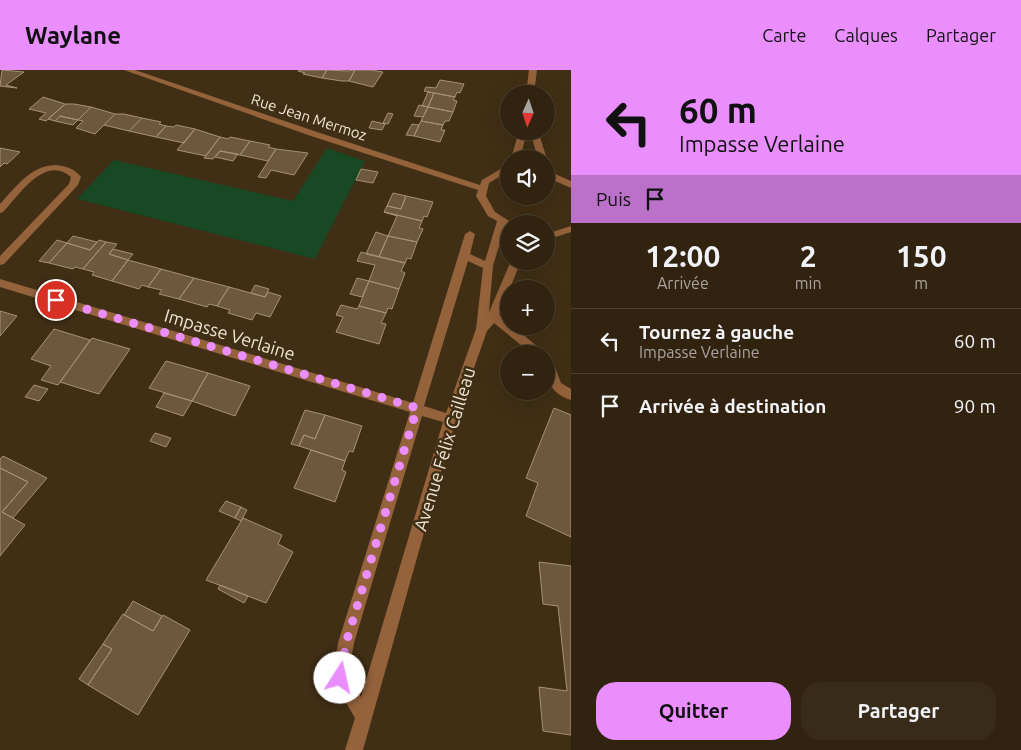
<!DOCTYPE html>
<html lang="fr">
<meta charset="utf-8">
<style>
:root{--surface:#312310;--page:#392b19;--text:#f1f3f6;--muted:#a8a49f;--line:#4c4030;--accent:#ea8dfd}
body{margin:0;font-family:Ubuntu,sans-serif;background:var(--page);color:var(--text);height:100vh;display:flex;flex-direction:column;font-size:19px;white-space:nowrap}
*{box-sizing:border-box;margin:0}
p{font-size:16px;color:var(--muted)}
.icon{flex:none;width:28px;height:28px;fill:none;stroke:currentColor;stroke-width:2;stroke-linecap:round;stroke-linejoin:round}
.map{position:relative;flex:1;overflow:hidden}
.panel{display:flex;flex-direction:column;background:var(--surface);width:450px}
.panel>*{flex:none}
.banner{background:#ea8dfd;color:#111;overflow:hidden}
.needle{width:32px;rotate:183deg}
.tools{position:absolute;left:500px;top:15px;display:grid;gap:10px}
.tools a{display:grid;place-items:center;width:55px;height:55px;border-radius:50%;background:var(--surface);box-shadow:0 5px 20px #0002,0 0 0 1px var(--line);font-size:25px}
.pin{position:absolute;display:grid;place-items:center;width:42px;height:42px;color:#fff;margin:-21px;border:2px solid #fff;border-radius:50%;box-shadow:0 1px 5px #0007}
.me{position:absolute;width:55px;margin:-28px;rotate:10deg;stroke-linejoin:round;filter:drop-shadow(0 0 4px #0008)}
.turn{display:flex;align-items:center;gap:18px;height:105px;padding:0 25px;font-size:22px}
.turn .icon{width:65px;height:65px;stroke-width:2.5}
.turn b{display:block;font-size:35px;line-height:42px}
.then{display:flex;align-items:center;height:48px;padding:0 25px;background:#0003;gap:10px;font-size:19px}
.eta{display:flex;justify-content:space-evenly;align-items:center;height:85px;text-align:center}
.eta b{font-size:30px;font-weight:700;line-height:35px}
.cta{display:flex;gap:10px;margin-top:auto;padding:10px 25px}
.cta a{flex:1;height:58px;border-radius:20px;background:var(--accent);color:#111;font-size:20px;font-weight:700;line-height:58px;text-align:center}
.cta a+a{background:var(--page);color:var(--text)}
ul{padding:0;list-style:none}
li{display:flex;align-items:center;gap:15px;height:65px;padding:0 25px;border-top:1px solid var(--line)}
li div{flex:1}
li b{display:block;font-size:19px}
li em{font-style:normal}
header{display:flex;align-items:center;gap:30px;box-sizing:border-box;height:70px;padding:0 25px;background:var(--accent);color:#111}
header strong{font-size:24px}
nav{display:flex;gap:28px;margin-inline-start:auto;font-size:18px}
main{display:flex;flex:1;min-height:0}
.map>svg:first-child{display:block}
</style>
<header>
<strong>Waylane</strong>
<nav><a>Carte</a><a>Calques</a><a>Partager</a></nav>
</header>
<main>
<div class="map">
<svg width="571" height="680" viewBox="0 0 571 680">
<rect width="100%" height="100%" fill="#412f15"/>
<path fill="#184824" d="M 327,78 L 365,91 L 315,189 L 77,129 L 114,90 L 293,131 Z"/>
<path fill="#6d583d" stroke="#a79175" d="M 2,0 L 24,2 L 6,15 L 17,18 L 0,16 Z
M 299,0 L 327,0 L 322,8 L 303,4 L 305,3 L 298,1 Z
M 327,0 L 348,1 L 355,0 L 349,11 L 342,11 L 322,8 Z
M 355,0 L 371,0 L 383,2 L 373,17 L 349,11 Z
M 440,10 L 464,14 L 460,23 L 457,22 L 455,27 L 424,21 L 426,17 L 436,18 Z
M 428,22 L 434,23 L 428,37 L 422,36 Z
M 434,23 L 455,27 L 453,30 L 457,31 L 453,42 L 428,37 Z
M 43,27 L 65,34 L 46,51 L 39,49 L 46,43 L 29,39 Z
M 65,34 L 74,34 L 91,37 L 78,50 L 60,46 L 55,51 L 48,49 Z
M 419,35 L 428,37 L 423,47 L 414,46 Z
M 91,37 L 115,44 L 95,64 L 76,58 L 83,51 L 78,50 Z
M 428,37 L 453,42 L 449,51 L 445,51 L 443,55 L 421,51 Z
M 388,43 L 393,44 L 388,54 L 383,53 Z
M 115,44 L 124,44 L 142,48 L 129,61 L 104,55 Z
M 60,46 L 78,50 L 73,55 L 55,51 Z
M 142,48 L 161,52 L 159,54 L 166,56 L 156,67 L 129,61 Z
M 372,51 L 385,54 L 382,60 L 369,58 Z
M 421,51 L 443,55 L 441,60 L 445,60 L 440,72 L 414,66 Z
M 412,54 L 419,55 L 414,66 L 406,65 Z
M 176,55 L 195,59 L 184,73 L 156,67 L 166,56 L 174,57 Z
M 195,59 L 220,67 L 206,86 L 177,80 Z
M 220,67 L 228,69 L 230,67 L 250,71 L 240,85 L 220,81 L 213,89 L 204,88 Z
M 250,71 L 270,75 L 268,77 L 276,79 L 268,91 L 240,85 Z
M 0,78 L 20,82 L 7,94 L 4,93 L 0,97 Z
M 276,79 L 308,83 L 294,105 L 271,100 L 266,108 L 258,107 Z
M 220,81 L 238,84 L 233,91 L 215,87 Z
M 361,99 L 378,102 L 373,113 L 356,110 Z
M 393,123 L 406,126 L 401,139 L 387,136 Z
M 406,126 L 433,132 L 427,147 L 424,146 L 422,151 L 384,142 L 387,136 L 401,139 Z
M 384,142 L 422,151 L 419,158 L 423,159 L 417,172 L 388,166 L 397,146 Z
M 376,162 L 388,166 L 379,187 L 366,184 Z
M 73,166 L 97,172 L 90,180 L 67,173 Z
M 388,166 L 417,172 L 411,189 L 407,188 L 405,193 L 379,187 Z
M 57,170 L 67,173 L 49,193 L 39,191 Z
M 99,170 L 106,172 L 83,199 L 75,197 L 73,199 L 49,193 L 67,173 L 90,180 Z
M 106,172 L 117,174 L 109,184 L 128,190 L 112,211 L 92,205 L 94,202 L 83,199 Z
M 113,179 L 133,184 L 128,190 L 109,184 Z
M 361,182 L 405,193 L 401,201 L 405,203 L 399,219 L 369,211 L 375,195 L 357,191 Z
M 128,190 L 161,199 L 148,217 L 142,215 L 139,219 L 112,211 Z
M 161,199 L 194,208 L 179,229 L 159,224 L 162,220 L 148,217 Z
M 194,208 L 229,217 L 217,236 L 209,234 L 207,237 L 179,229 Z
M 357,208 L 369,211 L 362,227 L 350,224 Z
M 369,211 L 399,219 L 392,239 L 388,238 L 386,243 L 359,236 Z
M 255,215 L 269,219 L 265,227 L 251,223 Z
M 229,217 L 265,227 L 268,222 L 281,226 L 270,247 L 256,243 L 252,250 L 228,243 L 230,240 L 217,236 Z
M 341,235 L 357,239 L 359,236 L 386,243 L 381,253 L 386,254 L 379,274 L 336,262 L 343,247 L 336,245 Z
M 0,241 L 17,246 L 0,266 Z
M 54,259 L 90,270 L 58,315 L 41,310 L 51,296 L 31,289 Z
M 92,268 L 130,279 L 99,324 L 60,312 Z
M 166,291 L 208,303 L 192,331 L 149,318 Z
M 208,303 L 250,316 L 235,346 L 192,331 Z
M 34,315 L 48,319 L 39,331 L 25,327 Z
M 164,323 L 192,331 L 183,346 L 156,337 Z
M 554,338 L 571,345 L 571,467 L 526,446 L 538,413 L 526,408 Z
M 305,340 L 325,345 L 315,369 L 304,365 L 299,376 L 291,374 Z
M 325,345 L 362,356 L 353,382 L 349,381 L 345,391 L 299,376 L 304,365 L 315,369 Z
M 155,363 L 171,368 L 166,377 L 150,371 Z
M 311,380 L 345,391 L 342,400 L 346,402 L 335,432 L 294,418 Z
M 3,386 L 47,408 L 13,448 L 2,442 L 28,412 L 0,398 L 0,389 Z
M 0,398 L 28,412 L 2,442 L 25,455 L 0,486 Z
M 226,431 L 241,437 L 235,448 L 219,441 Z
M 241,437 L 247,440 L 241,451 L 235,448 Z
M 243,448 L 282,465 L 278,474 L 293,482 L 266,533 L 206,510 Z
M 539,492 L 571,496 L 571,665 L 543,661 L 539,617 L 567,621 L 558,536 L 543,534 Z
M 220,515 L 248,526 L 244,533 L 218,519 Z
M 133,531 L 162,546 L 153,561 L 124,545 Z
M 123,544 L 153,561 L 163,545 L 190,560 L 138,645 L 88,615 L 112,579 L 103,574 Z
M 103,574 L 112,579 L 88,615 L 79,609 Z"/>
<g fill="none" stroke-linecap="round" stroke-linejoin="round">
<path fill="#94623b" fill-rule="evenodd" d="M 124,0 L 135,0 L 317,62 L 480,115 L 482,110 L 509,94 L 509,101 L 489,113 L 486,126 L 495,142 L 514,154 L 509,154 L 509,157 L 505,156 L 493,196 L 489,242 L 511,191 L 521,191 L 499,245 L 509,253 L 509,256 L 513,256 L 546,284 L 532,284 L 494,253 L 487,261 L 456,349 L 363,680 L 345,680 L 355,648 L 332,608 L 338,573 L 410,342 L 0,217 L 0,209 L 413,333 L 465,164 L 470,161 L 475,164 L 470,184 L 485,191 L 497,151 L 488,146 L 476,126 L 478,120 L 311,66 ZM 468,191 L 483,198 L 476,259 L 446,343 L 424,336 ZM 422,346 L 443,352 L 361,627 L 348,606 L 354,573 Z
M 529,0 L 537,0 L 534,24 L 526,24 Z
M 519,61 L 527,61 L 520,89 L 511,89 Z
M 530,61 L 538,61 L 547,89 L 546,91 L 546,89 L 538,89 Z
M 55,95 C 65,96 74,98 81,107 L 78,115 L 4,194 L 0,195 L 0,186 L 69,114 L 71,107 C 45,84 19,125 3,142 L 0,143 L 0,134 C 15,118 30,96 55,95 Z
M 546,100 L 571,111 L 571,118 L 546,107 Z
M 571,156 L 571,162 L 546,170 L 546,164 Z
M 546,285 L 552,289 L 561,313 L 571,319 L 571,330 C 547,322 546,307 546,285 Z"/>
</g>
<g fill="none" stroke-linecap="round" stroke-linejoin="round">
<path stroke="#ea8dfd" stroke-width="9" stroke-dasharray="0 16.2" d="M 56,230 L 417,338 L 346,573 L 340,608"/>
</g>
<g text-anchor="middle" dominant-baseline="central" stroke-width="5" stroke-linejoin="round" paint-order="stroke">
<g font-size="15" fill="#f0e4d5" stroke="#412f15">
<text transform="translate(309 47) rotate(18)">Rue Jean Mermoz</text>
</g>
<g font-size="18" fill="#f0e4d5" stroke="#412f15">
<text transform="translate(230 264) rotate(17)">Impasse Verlaine</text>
<text transform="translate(444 379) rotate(-73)">Avenue Félix Cailleau</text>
</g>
</g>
</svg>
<div class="tools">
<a><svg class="needle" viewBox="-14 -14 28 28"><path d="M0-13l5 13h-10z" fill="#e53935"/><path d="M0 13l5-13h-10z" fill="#a8a49f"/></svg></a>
<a><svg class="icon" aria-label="sound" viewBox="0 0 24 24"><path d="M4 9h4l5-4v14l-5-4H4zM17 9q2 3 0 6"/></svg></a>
<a><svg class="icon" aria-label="layers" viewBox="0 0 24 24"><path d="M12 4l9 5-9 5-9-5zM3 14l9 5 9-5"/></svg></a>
<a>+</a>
<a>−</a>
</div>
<div class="pin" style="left:56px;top:230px;background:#d93025"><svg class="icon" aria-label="arrive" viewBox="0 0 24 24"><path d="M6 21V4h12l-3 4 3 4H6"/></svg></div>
<svg class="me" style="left:340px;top:608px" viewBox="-20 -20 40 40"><circle r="19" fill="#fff"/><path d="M0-13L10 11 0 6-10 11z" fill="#ea8dfd"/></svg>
</div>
<section class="panel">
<div class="banner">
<div class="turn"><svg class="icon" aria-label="left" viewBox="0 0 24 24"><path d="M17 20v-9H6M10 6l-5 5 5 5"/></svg><div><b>60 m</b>Impasse Verlaine</div></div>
<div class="then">Puis<svg class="icon" aria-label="arrive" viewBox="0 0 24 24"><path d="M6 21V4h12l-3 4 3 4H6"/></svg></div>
</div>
<div class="eta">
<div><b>12:00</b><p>Arrivée</p></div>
<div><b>2</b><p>min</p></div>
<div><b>150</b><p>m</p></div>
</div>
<ul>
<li><svg class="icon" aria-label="left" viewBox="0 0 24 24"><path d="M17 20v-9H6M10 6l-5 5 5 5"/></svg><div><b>Tournez à gauche</b><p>Impasse Verlaine</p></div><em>60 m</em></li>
<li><svg class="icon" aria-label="arrive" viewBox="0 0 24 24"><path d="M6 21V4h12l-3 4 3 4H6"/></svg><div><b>Arrivée à destination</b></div><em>90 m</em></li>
</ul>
<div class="cta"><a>Quitter</a><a>Partager</a></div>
</section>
</main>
